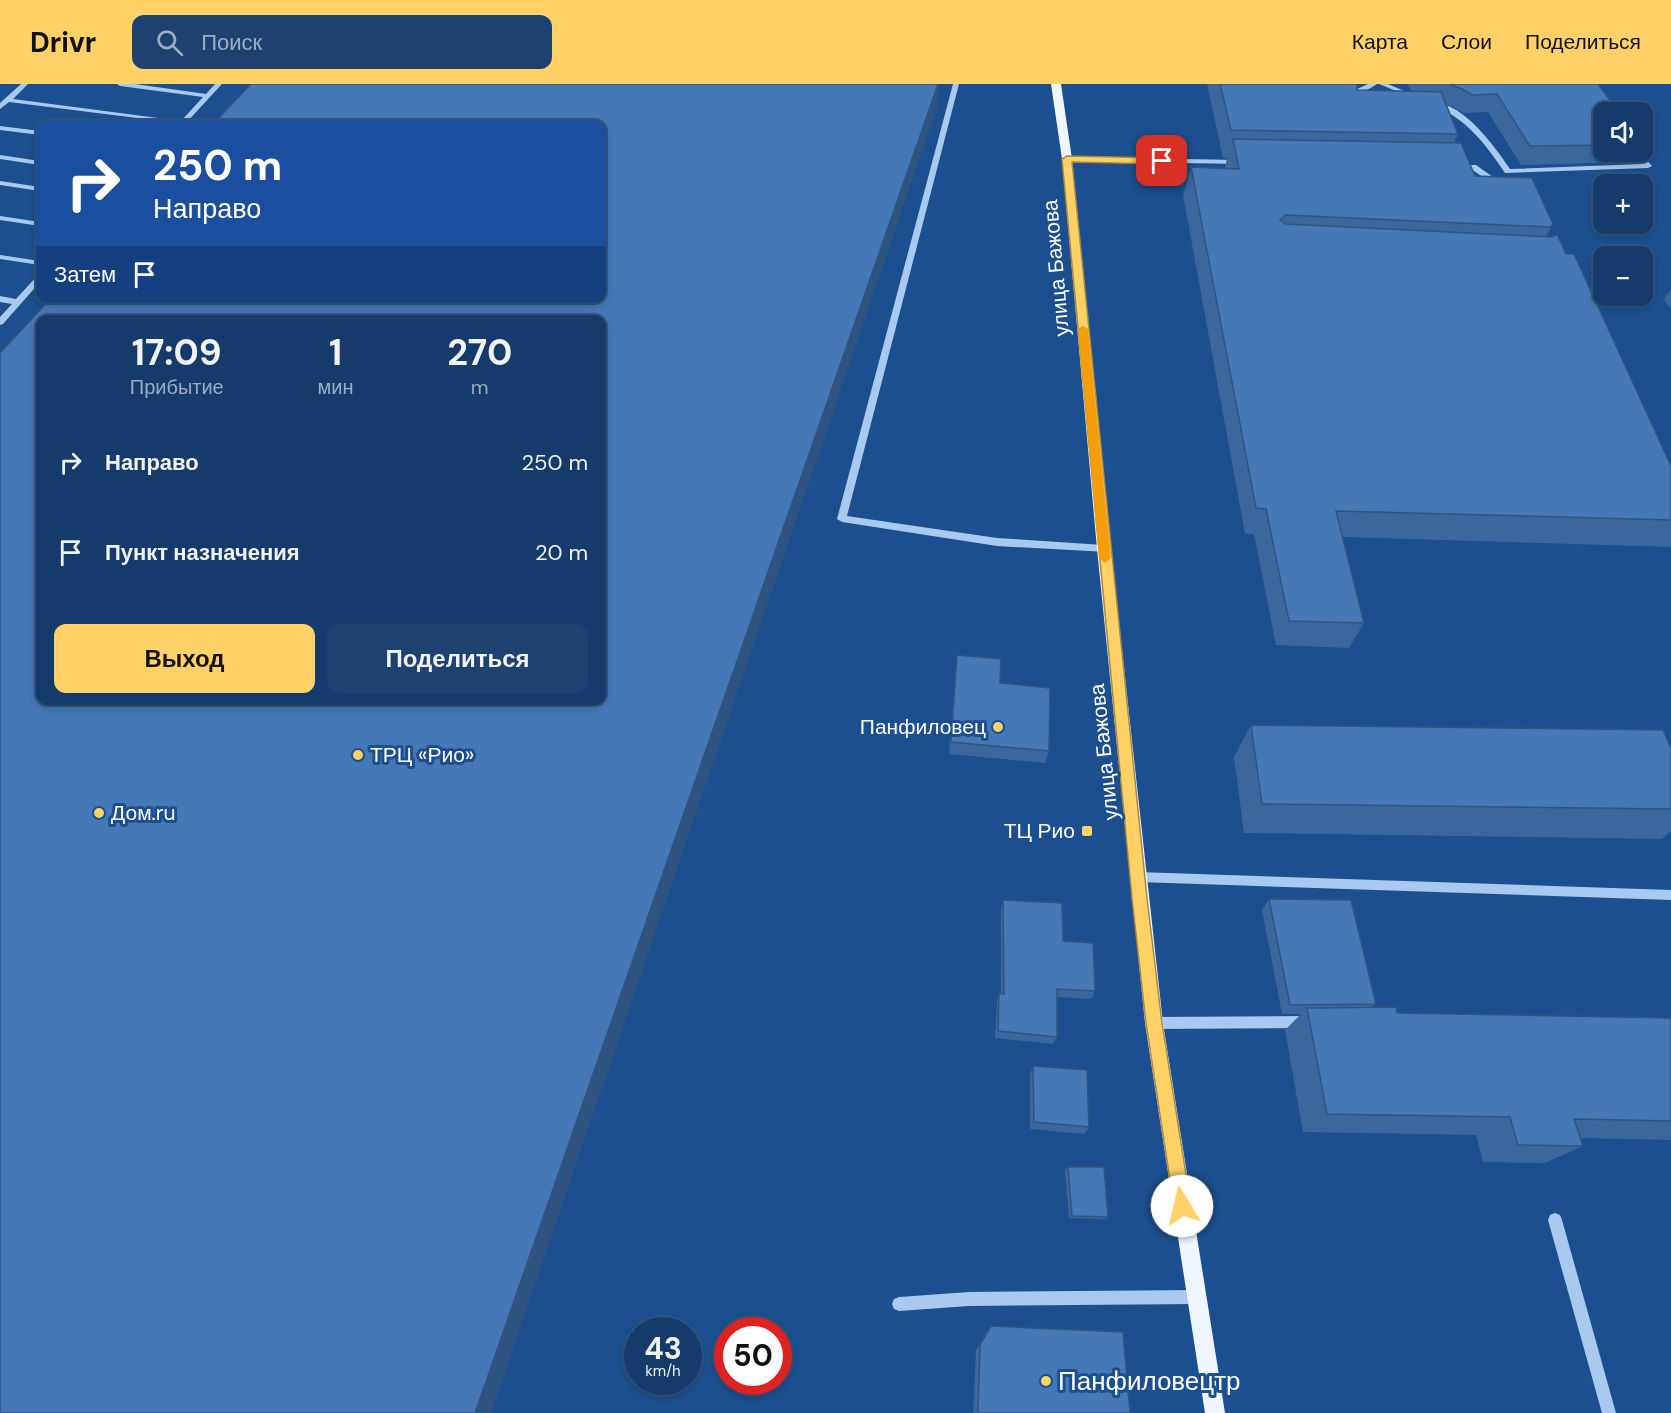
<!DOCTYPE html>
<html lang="ru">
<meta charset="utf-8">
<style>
:root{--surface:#143b6b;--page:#1d4271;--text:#f1f3f6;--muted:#9dadc1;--line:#33557e;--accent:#ffd166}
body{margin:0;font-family:"DM Sans",sans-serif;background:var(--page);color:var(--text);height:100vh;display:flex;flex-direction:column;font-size:22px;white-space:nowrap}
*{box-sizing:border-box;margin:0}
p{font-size:20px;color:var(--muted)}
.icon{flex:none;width:33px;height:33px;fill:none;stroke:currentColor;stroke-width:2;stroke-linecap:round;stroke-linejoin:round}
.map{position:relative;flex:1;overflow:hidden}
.details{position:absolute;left:36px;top:231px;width:570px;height:390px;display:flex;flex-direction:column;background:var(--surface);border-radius:12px;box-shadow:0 3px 9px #0003,0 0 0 2px var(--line)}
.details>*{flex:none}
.hud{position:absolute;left:36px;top:36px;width:570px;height:183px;border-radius:12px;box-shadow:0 3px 9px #0003,0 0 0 2px var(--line);background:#1a4fa0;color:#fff;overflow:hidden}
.fabs{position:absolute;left:1593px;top:18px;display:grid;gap:12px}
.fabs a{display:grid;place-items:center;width:60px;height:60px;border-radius:12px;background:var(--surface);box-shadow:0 3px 9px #0003,0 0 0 2px var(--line);font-size:30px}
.speed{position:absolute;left:624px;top:1233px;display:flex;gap:12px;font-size:30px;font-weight:700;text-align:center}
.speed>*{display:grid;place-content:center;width:78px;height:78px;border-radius:50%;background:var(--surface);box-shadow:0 3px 9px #0003,0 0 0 2px var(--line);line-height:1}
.speed small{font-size:15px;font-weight:400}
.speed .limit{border:9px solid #d22;background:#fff;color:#111}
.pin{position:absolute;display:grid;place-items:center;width:51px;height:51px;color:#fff;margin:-26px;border-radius:12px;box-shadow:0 3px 9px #0006}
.me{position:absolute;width:66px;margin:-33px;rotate:351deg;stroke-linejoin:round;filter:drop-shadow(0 0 4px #0008)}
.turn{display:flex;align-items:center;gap:21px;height:126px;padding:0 18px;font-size:27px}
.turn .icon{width:78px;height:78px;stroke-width:2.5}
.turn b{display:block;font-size:42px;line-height:51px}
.then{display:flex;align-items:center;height:57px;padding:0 18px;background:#0003;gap:12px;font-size:22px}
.eta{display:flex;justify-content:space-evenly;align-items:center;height:102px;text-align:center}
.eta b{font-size:36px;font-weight:700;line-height:42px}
.action{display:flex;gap:12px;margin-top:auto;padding:12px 18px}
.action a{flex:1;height:69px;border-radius:12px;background:var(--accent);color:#111;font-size:24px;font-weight:700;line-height:69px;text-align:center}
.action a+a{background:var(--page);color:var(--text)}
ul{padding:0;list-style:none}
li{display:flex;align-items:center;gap:18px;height:90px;padding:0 18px}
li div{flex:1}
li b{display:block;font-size:22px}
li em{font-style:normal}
header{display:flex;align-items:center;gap:36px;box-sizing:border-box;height:84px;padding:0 30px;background:var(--accent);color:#111}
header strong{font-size:28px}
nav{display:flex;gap:33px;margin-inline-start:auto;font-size:21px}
.search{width:420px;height:54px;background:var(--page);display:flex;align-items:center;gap:15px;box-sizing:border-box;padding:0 21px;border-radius:12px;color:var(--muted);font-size:22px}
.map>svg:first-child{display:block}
</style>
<header>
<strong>Drivr</strong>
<div class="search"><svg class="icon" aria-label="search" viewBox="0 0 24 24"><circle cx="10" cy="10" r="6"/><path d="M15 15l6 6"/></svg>Поиск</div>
<nav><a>Карта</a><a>Слои</a><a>Поделиться</a></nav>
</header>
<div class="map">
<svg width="1671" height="1329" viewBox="0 0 1671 1329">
<rect width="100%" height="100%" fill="#1b4f8f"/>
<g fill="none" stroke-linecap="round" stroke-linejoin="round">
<path fill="#a9c9ee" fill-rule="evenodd" d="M 21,0 L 28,0 L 13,15 L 181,37 L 203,13 L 120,2 L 117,0 L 135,0 L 206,10 L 215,0 L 222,0 L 185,40 L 9,18 L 0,25 L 0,19 Z
M 953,0 L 959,0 L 847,432 L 997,454 L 1104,461 L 1109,465 L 1107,468 L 997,462 L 842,438 L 837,435 Z
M 1368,0 L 1377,0 C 1368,6 1355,13 1345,8 L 1348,6 L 1355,6 Z
M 1379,0 L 1388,0 L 1416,12 L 1411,13 Z
M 1434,19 C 1463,18 1495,63 1510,85 L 1642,80 L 1633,68 L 1639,68 L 1652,82 L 1648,84 L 1505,89 C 1484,58 1468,37 1434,21 Z
M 0,42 L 40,47 L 40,51 L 0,46 Z
M 0,71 L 40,77 L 40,81 L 0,75 Z
M 1064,73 L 1240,76 L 1244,78 L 1240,80 L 1067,77 L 1064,77 Z
M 1454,81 L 1476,81 L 1503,100 L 1496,102 L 1471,85 L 1457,85 L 1453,83 Z
M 0,97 L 40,103 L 40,107 L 0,101 Z
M 0,132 L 40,138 L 40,142 L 0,136 Z
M 0,171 L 40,177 L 40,181 L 0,175 Z
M 37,192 L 40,192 L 40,198 L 3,240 L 0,241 L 0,233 L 12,220 L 0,218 L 0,212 L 16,215 Z
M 1138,788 L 1671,806 L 1671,816 L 1138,798 L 1134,797 L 1132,793 L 1134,789 Z
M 1305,932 L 1309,934 L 1311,938 L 1309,942 L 1305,944 L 1154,945 L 1150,943 L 1148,939 L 1150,935 L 1154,933 Z
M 1555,1129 L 1560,1131 L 1562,1136 L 1616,1329 L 1602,1329 L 1548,1136 L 1550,1131 Z
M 1196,1206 L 1201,1208 L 1203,1213 L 1201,1218 L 1196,1220 L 969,1222 L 899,1227 L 894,1225 L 892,1220 L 894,1215 L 899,1213 L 969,1208 Z"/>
<path fill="#f0f6ff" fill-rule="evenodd" d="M 1051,0 L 1061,0 L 1072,75 L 1111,465 L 1163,939 L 1225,1329 L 1205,1329 L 1145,939 L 1097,465 L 1062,75 Z"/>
</g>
<path fill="#3a679d" d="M 1207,0 L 1357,0 L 1357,6 L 1414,8 L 1412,7 L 1407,0 L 1598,0 L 1604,28 L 1604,68 L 1638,68 L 1631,78 L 1521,81 L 1488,28 L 1463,29 L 1454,23 L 1445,20 L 1458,50 L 1454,59 L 1475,92 L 1553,140 L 1546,152 L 1566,170 L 1671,382 L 1671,463 L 1343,453 L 1364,539 L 1349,564 L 1276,561 L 1254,450 L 1245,450 L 1183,111 L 1191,83 L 1225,84 L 1227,74 L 1223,74 Z
M 1671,205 L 1671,225 L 1664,215 Z
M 957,571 L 1000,599 L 1049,667 L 1045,679 L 949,670 L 956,584 Z
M 1251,641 L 1671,664 L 1671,747 L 1662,755 L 1244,749 L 1234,673 Z
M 1269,815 L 1376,920 L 1372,923 L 1397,929 L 1671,934 L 1671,1056 L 1580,1054 L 1583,1062 L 1545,1079 L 1483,1078 L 1476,1051 L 1303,1048 L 1285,946 L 1301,930 L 1282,930 L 1262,826 Z
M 1003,816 L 1063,857 L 1095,907 L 1091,915 L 1057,913 L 1057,953 L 1053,960 L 995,954 L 997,917 L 999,909 L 1001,909 L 1001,825 Z
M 1033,982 L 1089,1043 L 1084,1050 L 1030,1045 L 1030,990 Z
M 1068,1083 L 1108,1133 L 1106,1135 L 1069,1134 L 1065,1086 Z
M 991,1242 L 1130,1329 L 973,1329 L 976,1266 L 987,1247 Z"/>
<path fill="#305480" d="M 938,0 L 939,0 L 937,24 L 491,1329 L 475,1329 Z"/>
<path fill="#4478b7" stroke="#305480" stroke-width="1.5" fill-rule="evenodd" d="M 251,0 L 938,0 L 475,1329 L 0,1329 L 0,269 L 51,214 L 602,214 L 602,40 L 213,40 ZM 40,236 L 602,236 L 602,616 L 40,616 Z
M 1220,0 L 1357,0 L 1357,6 L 1441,8 L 1458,50 L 1231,46 Z
M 1450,0 L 1598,0 L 1619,28 L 1604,28 L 1604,61 L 1530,62 L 1497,10 L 1472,11 L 1462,5 Z
M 1233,55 L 1461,59 L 1475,92 L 1532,94 L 1553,140 L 1550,143 L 1286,131 L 1280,136 L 1286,140 L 1552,153 L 1557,150 L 1566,170 L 1574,170 L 1671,382 L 1671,436 L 1336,427 L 1364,539 L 1289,537 L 1266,425 L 1256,424 L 1191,83 L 1239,85 Z
M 957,571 L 1001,575 L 1000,599 L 1050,604 L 1049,667 L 951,658 Z
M 1251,641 L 1663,646 L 1671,664 L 1671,725 L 1262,720 Z
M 1269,815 L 1351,816 L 1376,920 L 1290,921 Z
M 1003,816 L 1062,819 L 1063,857 L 1093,859 L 1095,907 L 1057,905 L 1057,953 L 998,947 L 999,909 L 1004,910 Z
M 1396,923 L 1397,929 L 1671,934 L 1671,1037 L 1574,1035 L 1583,1062 L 1518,1061 L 1510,1033 L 1327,1030 L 1307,924 Z
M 1033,982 L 1087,986 L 1089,1043 L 1034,1038 Z
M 1068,1083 L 1104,1083 L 1108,1133 L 1072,1132 Z
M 991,1242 L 1123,1248 L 1130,1329 L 978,1329 L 980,1261 Z"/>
<path fill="#ffd166" stroke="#a68842" stroke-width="1.5" d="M 1067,72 L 1162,74 L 1167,77 L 1162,80 L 1072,78 L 1147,814 L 1162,939 L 1191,1122 L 1188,1128 L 1182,1130 L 1176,1128 L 1174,1122 L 1146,939 L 1132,814 L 1062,75 Z"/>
<path fill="#f59e0b" d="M 1083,242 L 1088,245 L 1111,474 L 1105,479 L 1099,474 L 1078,245 Z"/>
<g fill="#ffd166" stroke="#1b4f8f" stroke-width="2">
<circle cx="998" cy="643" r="6"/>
<circle cx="358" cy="671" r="6"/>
<circle cx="99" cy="729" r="6"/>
<rect x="1081" y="741" width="12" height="12" rx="3"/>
<circle cx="1046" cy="1297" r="6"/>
</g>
<g text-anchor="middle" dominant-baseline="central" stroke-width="6" stroke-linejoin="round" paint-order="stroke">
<g font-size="21" fill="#fff" stroke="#1b4f8f">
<text transform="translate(1056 184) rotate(-95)">улица Бажова</text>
<text transform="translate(1104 668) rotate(-96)">улица Бажова</text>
</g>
<g font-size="21" fill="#fff" stroke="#1b4f8f" text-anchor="end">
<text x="986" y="643">Панфиловец</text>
<text x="370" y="671" text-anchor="start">ТРЦ «Рио»</text>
<text x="111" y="729" text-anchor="start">Дом.ru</text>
<text x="1075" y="747">ТЦ Рио</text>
</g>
<g font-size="26" fill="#fff" stroke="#1b4f8f" text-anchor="start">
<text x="1058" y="1297">Панфиловецтр</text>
</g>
</g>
</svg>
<div class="fabs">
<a><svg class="icon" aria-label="sound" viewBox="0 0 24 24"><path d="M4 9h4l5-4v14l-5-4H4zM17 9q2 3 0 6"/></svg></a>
<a>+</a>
<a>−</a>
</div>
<div class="speed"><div>43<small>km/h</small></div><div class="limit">50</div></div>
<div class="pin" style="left:1162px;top:77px;background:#d93025"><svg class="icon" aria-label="arrive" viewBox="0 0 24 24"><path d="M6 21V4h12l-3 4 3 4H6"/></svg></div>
<svg class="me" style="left:1182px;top:1122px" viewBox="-20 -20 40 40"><circle r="19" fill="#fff"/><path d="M0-13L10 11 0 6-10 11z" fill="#ffd166"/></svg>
<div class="hud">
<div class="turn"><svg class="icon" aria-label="right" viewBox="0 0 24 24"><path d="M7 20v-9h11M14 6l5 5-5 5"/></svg><div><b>250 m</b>Направо</div></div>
<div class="then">Затем<svg class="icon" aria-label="arrive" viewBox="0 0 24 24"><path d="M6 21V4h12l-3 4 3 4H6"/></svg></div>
</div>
<section class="details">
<div class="eta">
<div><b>17:09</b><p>Прибытие</p></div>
<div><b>1</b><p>мин</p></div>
<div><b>270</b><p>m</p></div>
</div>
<ul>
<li><svg class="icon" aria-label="right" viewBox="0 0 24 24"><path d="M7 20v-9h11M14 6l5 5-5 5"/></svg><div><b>Направо</b></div><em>250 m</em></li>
<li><svg class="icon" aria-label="arrive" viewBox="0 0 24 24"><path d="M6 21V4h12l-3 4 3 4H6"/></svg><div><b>Пункт назначения</b></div><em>20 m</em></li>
</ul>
<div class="action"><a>Выход</a><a>Поделиться</a></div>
</section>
</div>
